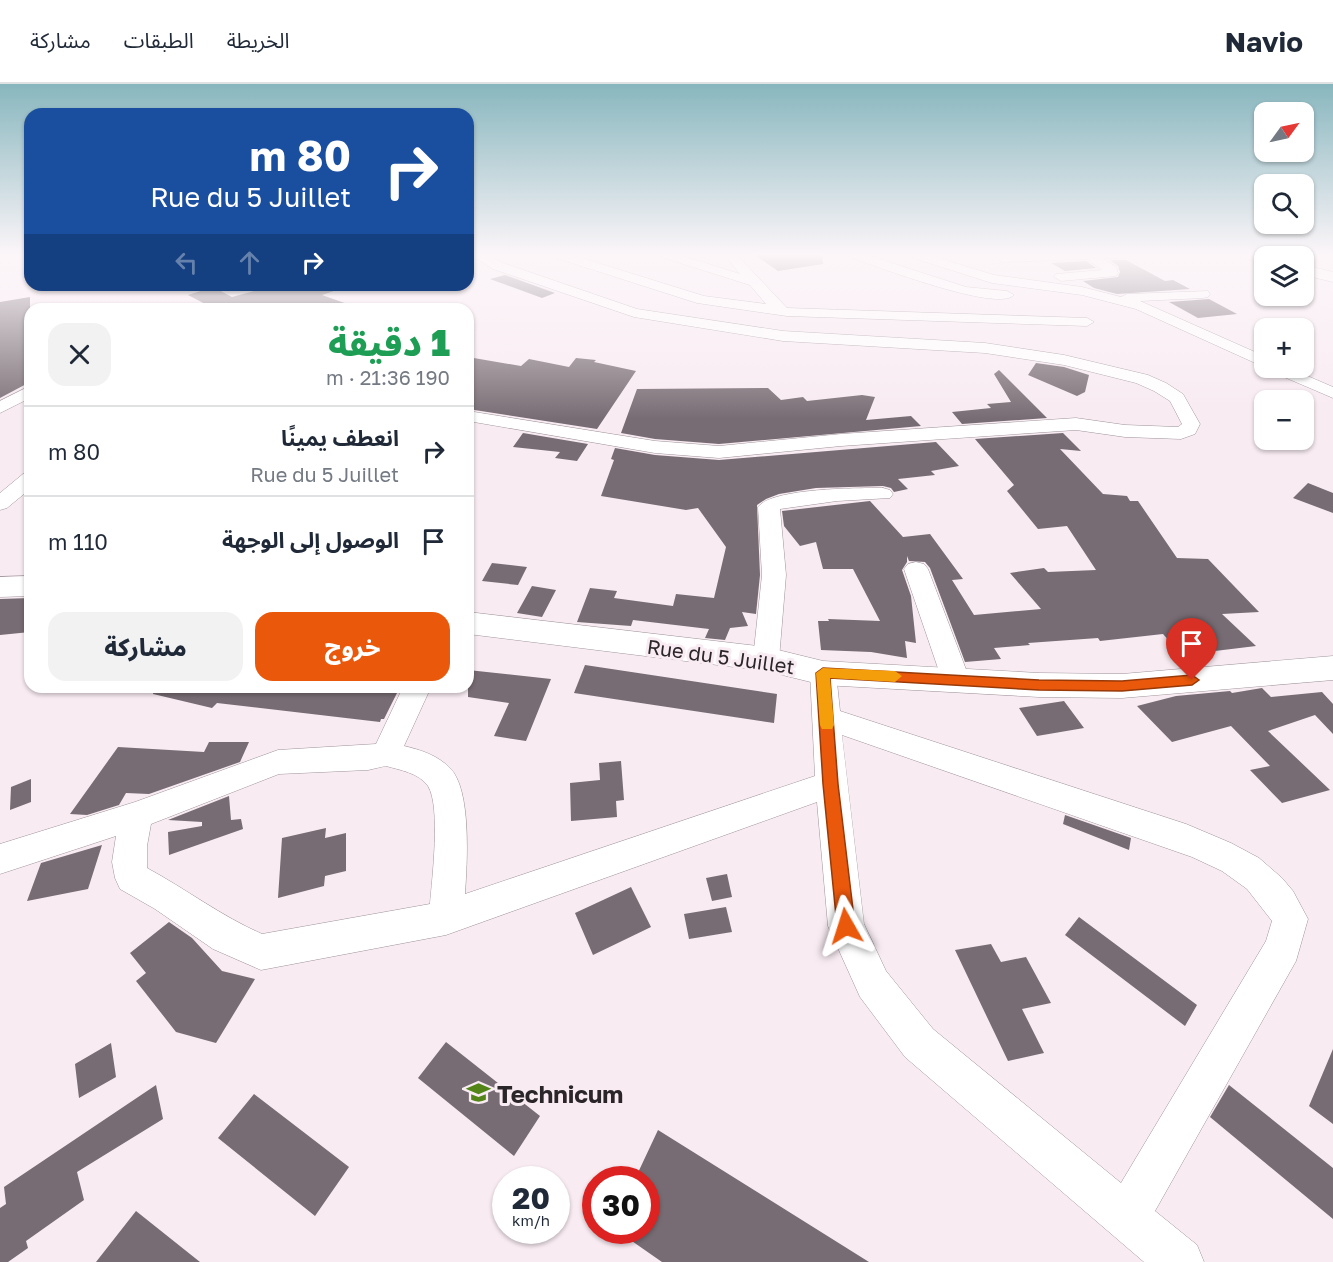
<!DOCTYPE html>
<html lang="ar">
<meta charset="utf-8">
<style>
:root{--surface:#fff;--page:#f2f2f3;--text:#1f2937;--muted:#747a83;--line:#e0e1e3;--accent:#ea580c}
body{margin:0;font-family:"Golos Text","Noto Sans Arabic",sans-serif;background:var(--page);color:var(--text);direction:rtl;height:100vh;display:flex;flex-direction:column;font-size:22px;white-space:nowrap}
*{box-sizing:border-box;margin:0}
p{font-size:20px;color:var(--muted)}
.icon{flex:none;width:33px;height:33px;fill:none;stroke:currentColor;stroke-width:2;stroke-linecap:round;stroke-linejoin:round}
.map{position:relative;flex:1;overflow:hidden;direction:ltr}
.side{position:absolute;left:24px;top:219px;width:450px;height:390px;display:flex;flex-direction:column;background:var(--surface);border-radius:18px;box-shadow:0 2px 4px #0004;direction:rtl}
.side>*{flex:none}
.banner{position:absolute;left:24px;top:24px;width:450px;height:183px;border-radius:18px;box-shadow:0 2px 4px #0004;direction:rtl;background:#1a4fa0;color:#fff;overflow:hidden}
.needle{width:39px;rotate:57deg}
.buttons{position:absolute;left:1254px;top:18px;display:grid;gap:12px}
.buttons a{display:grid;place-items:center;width:60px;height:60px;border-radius:12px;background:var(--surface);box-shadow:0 2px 4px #0004;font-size:30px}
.speed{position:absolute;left:492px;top:1082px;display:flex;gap:12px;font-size:30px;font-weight:700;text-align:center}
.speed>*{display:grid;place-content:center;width:78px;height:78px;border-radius:50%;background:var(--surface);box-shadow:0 2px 4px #0004;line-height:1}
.speed small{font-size:15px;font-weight:400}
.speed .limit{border:9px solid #d22;background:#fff;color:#111}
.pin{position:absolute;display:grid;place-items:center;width:51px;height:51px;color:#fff;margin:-62px -26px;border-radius:50% 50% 50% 0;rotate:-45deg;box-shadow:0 0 6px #0007}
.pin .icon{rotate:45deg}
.me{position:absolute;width:66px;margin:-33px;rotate:354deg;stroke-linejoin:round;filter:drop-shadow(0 0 4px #0008)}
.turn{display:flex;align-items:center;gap:21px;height:126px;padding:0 24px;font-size:27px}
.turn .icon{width:78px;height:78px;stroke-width:2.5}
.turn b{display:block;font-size:42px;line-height:51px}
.lanes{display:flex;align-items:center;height:57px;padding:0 24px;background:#0003;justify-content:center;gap:30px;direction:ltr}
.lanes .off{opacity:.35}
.round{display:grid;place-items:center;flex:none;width:63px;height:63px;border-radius:18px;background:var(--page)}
.head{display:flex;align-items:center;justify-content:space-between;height:102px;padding:0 24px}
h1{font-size:36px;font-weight:800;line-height:45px;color:#1e9e55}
.action{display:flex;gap:12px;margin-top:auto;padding:12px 24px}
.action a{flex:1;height:69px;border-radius:18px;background:var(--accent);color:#fff;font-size:24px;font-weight:800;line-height:69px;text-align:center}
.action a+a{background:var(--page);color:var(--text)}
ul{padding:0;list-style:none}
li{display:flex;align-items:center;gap:18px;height:90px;padding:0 24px;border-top:2px solid var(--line)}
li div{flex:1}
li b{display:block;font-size:22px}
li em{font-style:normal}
header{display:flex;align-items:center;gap:36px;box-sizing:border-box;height:84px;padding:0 30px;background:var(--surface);border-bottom:2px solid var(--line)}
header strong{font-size:28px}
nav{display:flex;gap:33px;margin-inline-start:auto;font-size:21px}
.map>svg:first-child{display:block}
</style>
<header>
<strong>Navio</strong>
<nav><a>الخريطة</a><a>الطبقات</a><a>مشاركة</a></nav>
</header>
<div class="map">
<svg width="1333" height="1178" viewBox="0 0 1333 1178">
<rect width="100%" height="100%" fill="#f8ebf2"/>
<path fill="#776c73" d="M 753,170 L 822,170 L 823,180 L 778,187 Z
M 1110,176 L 1126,176 L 1165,197 L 1173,196 L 1190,205 L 1117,210 L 1094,204 L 1083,197 L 1118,193 L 1120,188 L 1118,182 Z
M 1086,177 L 1096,184 L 1065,187 L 1051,179 Z
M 505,191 L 555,209 L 542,214 L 490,195 Z
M 276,201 L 342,201 L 343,204 L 322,211 L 353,222 L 352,225 L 209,225 L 209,222 L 188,211 L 213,203 L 232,213 Z
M 30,213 L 30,298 L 0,314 L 0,218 Z
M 1209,215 L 1237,230 L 1198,234 L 1169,218 Z
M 468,273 L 521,282 L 529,275 L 569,283 L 576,274 L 596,276 L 594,278 L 636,287 L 597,345 L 468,325 Z
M 1036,279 L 1064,283 L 1089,291 L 1085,308 L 1077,312 L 1028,291 Z
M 999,286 L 1047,334 L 962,340 L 952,328 L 991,324 L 987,320 L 1011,318 L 994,290 Z
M 768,304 L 781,316 L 803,313 L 807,317 L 862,311 L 875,313 L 866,336 L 911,332 L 921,342 L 719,360 L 655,355 L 621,349 L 637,305 Z
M 523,349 L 588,360 L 577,377 L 555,374 L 560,368 L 513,363 Z
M 1063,349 L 1081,367 L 1060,365 L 1103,410 L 1127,412 L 1130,417 L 1138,417 L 1177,474 L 1208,475 L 1259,528 L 1222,530 L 1256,562 L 1182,571 L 1163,550 L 1100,557 L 1098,554 L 1028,559 L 1030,561 L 994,564 L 1001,575 L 965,578 L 930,484 L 925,478 L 909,477 L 907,472 L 907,478 L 902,486 L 911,512 L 916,559 L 905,557 L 907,574 L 871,568 L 821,566 L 818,537 L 829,537 L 828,535 L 880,537 L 853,485 L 823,485 L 816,458 L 800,462 L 784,442 L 782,427 L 870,417 L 903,453 L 930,450 L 963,495 L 952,496 L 974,531 L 1041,525 L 1010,489 L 1044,484 L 1048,488 L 1096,486 L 1067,442 L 1038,445 L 1007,407 L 1014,401 L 975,355 Z
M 936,358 L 959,382 L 931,387 L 935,391 L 898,395 L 908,405 L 894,408 L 891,404 L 883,402 L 816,404 L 779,410 L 766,415 L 757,421 L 760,491 L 756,530 L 742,528 L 748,542 L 730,544 L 725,556 L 705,554 L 709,545 L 633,536 L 631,542 L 577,538 L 590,504 L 617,507 L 614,514 L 673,522 L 676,510 L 714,514 L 726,463 L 698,424 L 686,426 L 601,412 L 614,376 L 611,375 L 615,364 L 655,371 L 719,376 Z
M 1308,399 L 1333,409 L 1333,429 L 1293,414 Z
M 492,479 L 527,483 L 518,501 L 482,497 Z
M 532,502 L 556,506 L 542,533 L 517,529 Z
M 30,514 L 30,548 L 0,551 L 0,515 Z
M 585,581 L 777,610 L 774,639 L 574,609 Z
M 468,586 L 551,595 L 526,657 L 494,652 L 509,619 L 468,613 Z
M 154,603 L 369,603 L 398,607 L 384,635 L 381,635 L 380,638 L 217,619 L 212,624 L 153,610 Z
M 1262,604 L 1271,613 L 1322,608 L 1333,620 L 1333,650 L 1315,631 L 1268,647 L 1330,706 L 1282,719 L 1250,686 L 1270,682 L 1231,642 L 1172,658 L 1137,622 L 1176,612 L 1230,607 L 1232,609 Z
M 1064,617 L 1084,644 L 1037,652 L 1019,624 Z
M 209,658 L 249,658 L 240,678 L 149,710 L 126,709 L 119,721 L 87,731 L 70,730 L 118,663 L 204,668 Z
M 621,677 L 624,716 L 616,717 L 617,733 L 571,737 L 570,699 L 600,696 L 599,679 Z
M 31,695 L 31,718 L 10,726 L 11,703 Z
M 229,712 L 231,736 L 241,735 L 243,745 L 169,771 L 168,748 L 202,742 L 202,738 L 168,736 Z
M 1065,731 L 1131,754 L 1129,766 L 1063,740 Z
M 326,744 L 325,754 L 346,749 L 346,787 L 325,792 L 324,802 L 278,814 L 282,754 Z
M 102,761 L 88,805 L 27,817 L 41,779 Z
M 727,790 L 732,813 L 712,817 L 706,794 Z
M 631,803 L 651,843 L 593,871 L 575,829 Z
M 726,823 L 732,848 L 689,855 L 684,830 Z
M 1079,833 L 1197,921 L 1185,942 L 1065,851 Z
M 169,838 L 192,854 L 222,887 L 255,895 L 216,959 L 176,948 L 136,897 L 146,889 L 130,869 Z
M 991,860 L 1001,878 L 1026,873 L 1051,919 L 1022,925 L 1044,969 L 1008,977 L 955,866 Z
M 446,958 L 540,1032 L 514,1072 L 418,994 Z
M 111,959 L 116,993 L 79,1014 L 75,980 Z
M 1333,965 L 1333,1040 L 1309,1022 Z
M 156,1001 L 163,1035 L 77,1088 L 84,1116 L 26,1157 L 28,1164 L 8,1178 L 0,1178 L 0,1124 L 6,1120 L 4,1103 Z
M 1229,1001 L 1333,1084 L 1333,1135 L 1210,1033 Z
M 254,1010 L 349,1083 L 315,1132 L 218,1054 Z
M 658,1046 L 869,1178 L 662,1178 L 616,1146 L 646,1146 L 646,1095 L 635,1095 Z
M 136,1127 L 200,1178 L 96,1178 Z"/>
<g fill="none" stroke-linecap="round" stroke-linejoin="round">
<defs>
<path id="street" d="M 470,170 L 485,170 L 503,179 L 637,225 L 783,247 L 985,259 L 1064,271 L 1148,291 L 1166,299 L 1183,310 L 1200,340 L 1195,350 L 1181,355 L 1125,353 L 1076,346 L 841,362 L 719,374 L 655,369 L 468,337 L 468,327 L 655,357 L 719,362 L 841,350 L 1076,334 L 1125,341 L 1178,343 L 1182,340 L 1170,317 L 1154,307 L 1136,299 L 1064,281 L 985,269 L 783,257 L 634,233 L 493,185 Z
M 551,170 L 569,170 L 704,212 L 766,220 L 750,201 L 661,173 L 659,170 L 677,170 L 740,190 L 724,170 L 736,170 L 787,224 L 1087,234 L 1094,238 L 1087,242 L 787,232 L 697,219 L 553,173 Z
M 847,170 L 864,170 L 966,203 L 1007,207 L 1014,211 C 997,229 874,181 849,173 Z
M 908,170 L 926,170 L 994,191 L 1082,203 L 1121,213 L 1127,210 L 1208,207 L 1210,210 L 1208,213 L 1203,214 L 1140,217 L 1264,272 L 1264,283 L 1136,225 L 1082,211 L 992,199 L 910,173 Z
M 1020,170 L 1130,170 L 1124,174 L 1102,174 L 1116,183 L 1118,189 L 1116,192 L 1061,197 L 1054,193 L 1056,190 L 1102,186 L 1087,175 L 1002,178 L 996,174 L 1002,170 Z
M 1268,284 L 1289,284 L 1333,303 L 1333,314 L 1270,287 Z
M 30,302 L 30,314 L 0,329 L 0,317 Z
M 30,388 L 30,405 L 7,424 L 0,426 L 0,409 L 23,390 Z
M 883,404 L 890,406 L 893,410 L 890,414 L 837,417 L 780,425 L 786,491 L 779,575 L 775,582 L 766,585 L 757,582 L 753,575 L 762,491 L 758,423 C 772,404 858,404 883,404 Z
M 916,478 L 924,480 L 928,485 L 970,596 L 966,603 L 956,606 L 946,603 L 942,596 L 904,485 L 908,480 Z
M 823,579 L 833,582 L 836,589 L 840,627 L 1186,740 L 1231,759 L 1259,774 L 1282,794 L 1293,807 L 1308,835 L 1296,877 L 1155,1127 L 1197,1161 L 1204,1178 L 1144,1178 L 905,973 L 860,913 L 828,842 L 817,718 L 446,851 L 261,886 L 213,865 L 155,825 L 120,805 L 115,794 L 112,778 L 116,752 L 0,790 L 0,760 L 135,718 L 278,666 L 376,660 L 403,603 L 431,603 L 404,662 C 421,666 437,671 450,684 C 472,706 467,780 465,810 L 815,692 L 810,589 L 813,582 ZM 842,651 L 1192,773 L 1222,787 L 1247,805 L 1272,837 L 1266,857 L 1121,1099 L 933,945 L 886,887 L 864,840 ZM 386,682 C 400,686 419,689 428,702 C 441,723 432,795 430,820 L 262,850 C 221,832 186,805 147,784 L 147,762 L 151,740 L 279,690 L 368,686 Z"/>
<path id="secondary" d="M 1239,170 L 1262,170 L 1270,172 L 1264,172 L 1264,180 L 1241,173 Z
M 1304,181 L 1333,188 L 1333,198 L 1304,191 Z
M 30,492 L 30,512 L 0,513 L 0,493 Z
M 468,528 L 766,563 L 823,577 L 1039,589 L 1122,590 L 1333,572 L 1333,596 L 1122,614 L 1039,613 L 823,601 L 766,587 L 468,550 Z"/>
</defs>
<use href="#street" stroke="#9f939a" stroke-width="1"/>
<use href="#secondary" stroke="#9f939a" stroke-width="1"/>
<use href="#street" fill="#fff" fill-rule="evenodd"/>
<use href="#secondary" fill="#fff" fill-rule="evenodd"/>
</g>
<linearGradient id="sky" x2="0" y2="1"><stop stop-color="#88b6be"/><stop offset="0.51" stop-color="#fcf6f9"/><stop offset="1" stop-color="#fcf6f9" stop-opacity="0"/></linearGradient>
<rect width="1333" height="335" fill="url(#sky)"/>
<path fill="#ea580c" stroke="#983908" stroke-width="1.5" d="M 823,584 L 1039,596 L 1122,597 L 1192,591 L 1199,596 L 1192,601 L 1122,607 L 1039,606 L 830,594 L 838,700 L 855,842 L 852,848 L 846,851 L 839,848 L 837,842 L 823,700 L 816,589 Z"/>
<path fill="#f59e0b" d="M 823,584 L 895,587 L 902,592 L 895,598 L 830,594 L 834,641 L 832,645 L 822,645 L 820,641 L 816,589 Z"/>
<defs>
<symbol id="school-bare" viewBox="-9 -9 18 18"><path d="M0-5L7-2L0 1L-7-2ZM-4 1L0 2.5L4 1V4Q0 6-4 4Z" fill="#528418" stroke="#f8ebf2" stroke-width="2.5" paint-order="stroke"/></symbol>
</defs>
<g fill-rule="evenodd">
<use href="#school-bare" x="462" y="992" width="33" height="33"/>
</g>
<g text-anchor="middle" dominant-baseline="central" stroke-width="6" stroke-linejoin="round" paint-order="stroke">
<g font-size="20" fill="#2a2528" stroke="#f8ebf2">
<text transform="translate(721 572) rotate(8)">Rue du 5 Juillet</text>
</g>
<g font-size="24" font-weight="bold" fill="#2a2528" stroke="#f8ebf2" text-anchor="start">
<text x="497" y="1009">Technicum</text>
</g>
</g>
</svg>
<div class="buttons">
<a><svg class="needle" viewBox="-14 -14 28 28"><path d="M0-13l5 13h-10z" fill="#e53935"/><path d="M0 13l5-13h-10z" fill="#747a83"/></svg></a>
<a><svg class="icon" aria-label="search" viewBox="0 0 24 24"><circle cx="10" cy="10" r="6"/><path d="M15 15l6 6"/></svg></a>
<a><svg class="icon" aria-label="layers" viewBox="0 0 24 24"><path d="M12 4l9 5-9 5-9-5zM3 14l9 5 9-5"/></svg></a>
<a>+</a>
<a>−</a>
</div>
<div class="speed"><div>20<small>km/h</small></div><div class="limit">30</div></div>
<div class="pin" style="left:1192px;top:596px;background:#d93025"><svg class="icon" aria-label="arrive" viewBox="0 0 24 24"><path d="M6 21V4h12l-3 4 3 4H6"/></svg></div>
<svg class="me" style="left:846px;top:842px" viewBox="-20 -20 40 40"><path d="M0-17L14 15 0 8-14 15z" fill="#ea580c" stroke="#fff" stroke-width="4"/></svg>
<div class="banner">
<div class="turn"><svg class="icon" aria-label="right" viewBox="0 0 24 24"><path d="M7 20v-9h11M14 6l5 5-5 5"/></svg><div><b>80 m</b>Rue du 5 Juillet</div></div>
<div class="lanes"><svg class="icon off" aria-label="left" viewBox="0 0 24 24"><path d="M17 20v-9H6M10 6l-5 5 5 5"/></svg><svg class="icon off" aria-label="ahead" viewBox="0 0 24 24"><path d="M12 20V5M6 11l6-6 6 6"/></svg><svg class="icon" aria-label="right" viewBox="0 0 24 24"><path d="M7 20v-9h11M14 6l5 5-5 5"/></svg></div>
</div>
<section class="side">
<div class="head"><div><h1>1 دقيقة</h1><p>190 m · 21:36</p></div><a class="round"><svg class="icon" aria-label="close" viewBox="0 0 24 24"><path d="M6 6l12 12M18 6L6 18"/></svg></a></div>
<ul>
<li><svg class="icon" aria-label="right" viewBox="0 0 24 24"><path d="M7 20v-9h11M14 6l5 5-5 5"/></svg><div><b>انعطف يمينًا</b><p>Rue du 5 Juillet</p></div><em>80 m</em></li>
<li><svg class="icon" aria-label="arrive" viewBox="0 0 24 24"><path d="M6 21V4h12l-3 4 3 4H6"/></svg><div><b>الوصول إلى الوجهة</b></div><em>110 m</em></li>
</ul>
<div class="action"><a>خروج</a><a>مشاركة</a></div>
</section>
</div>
